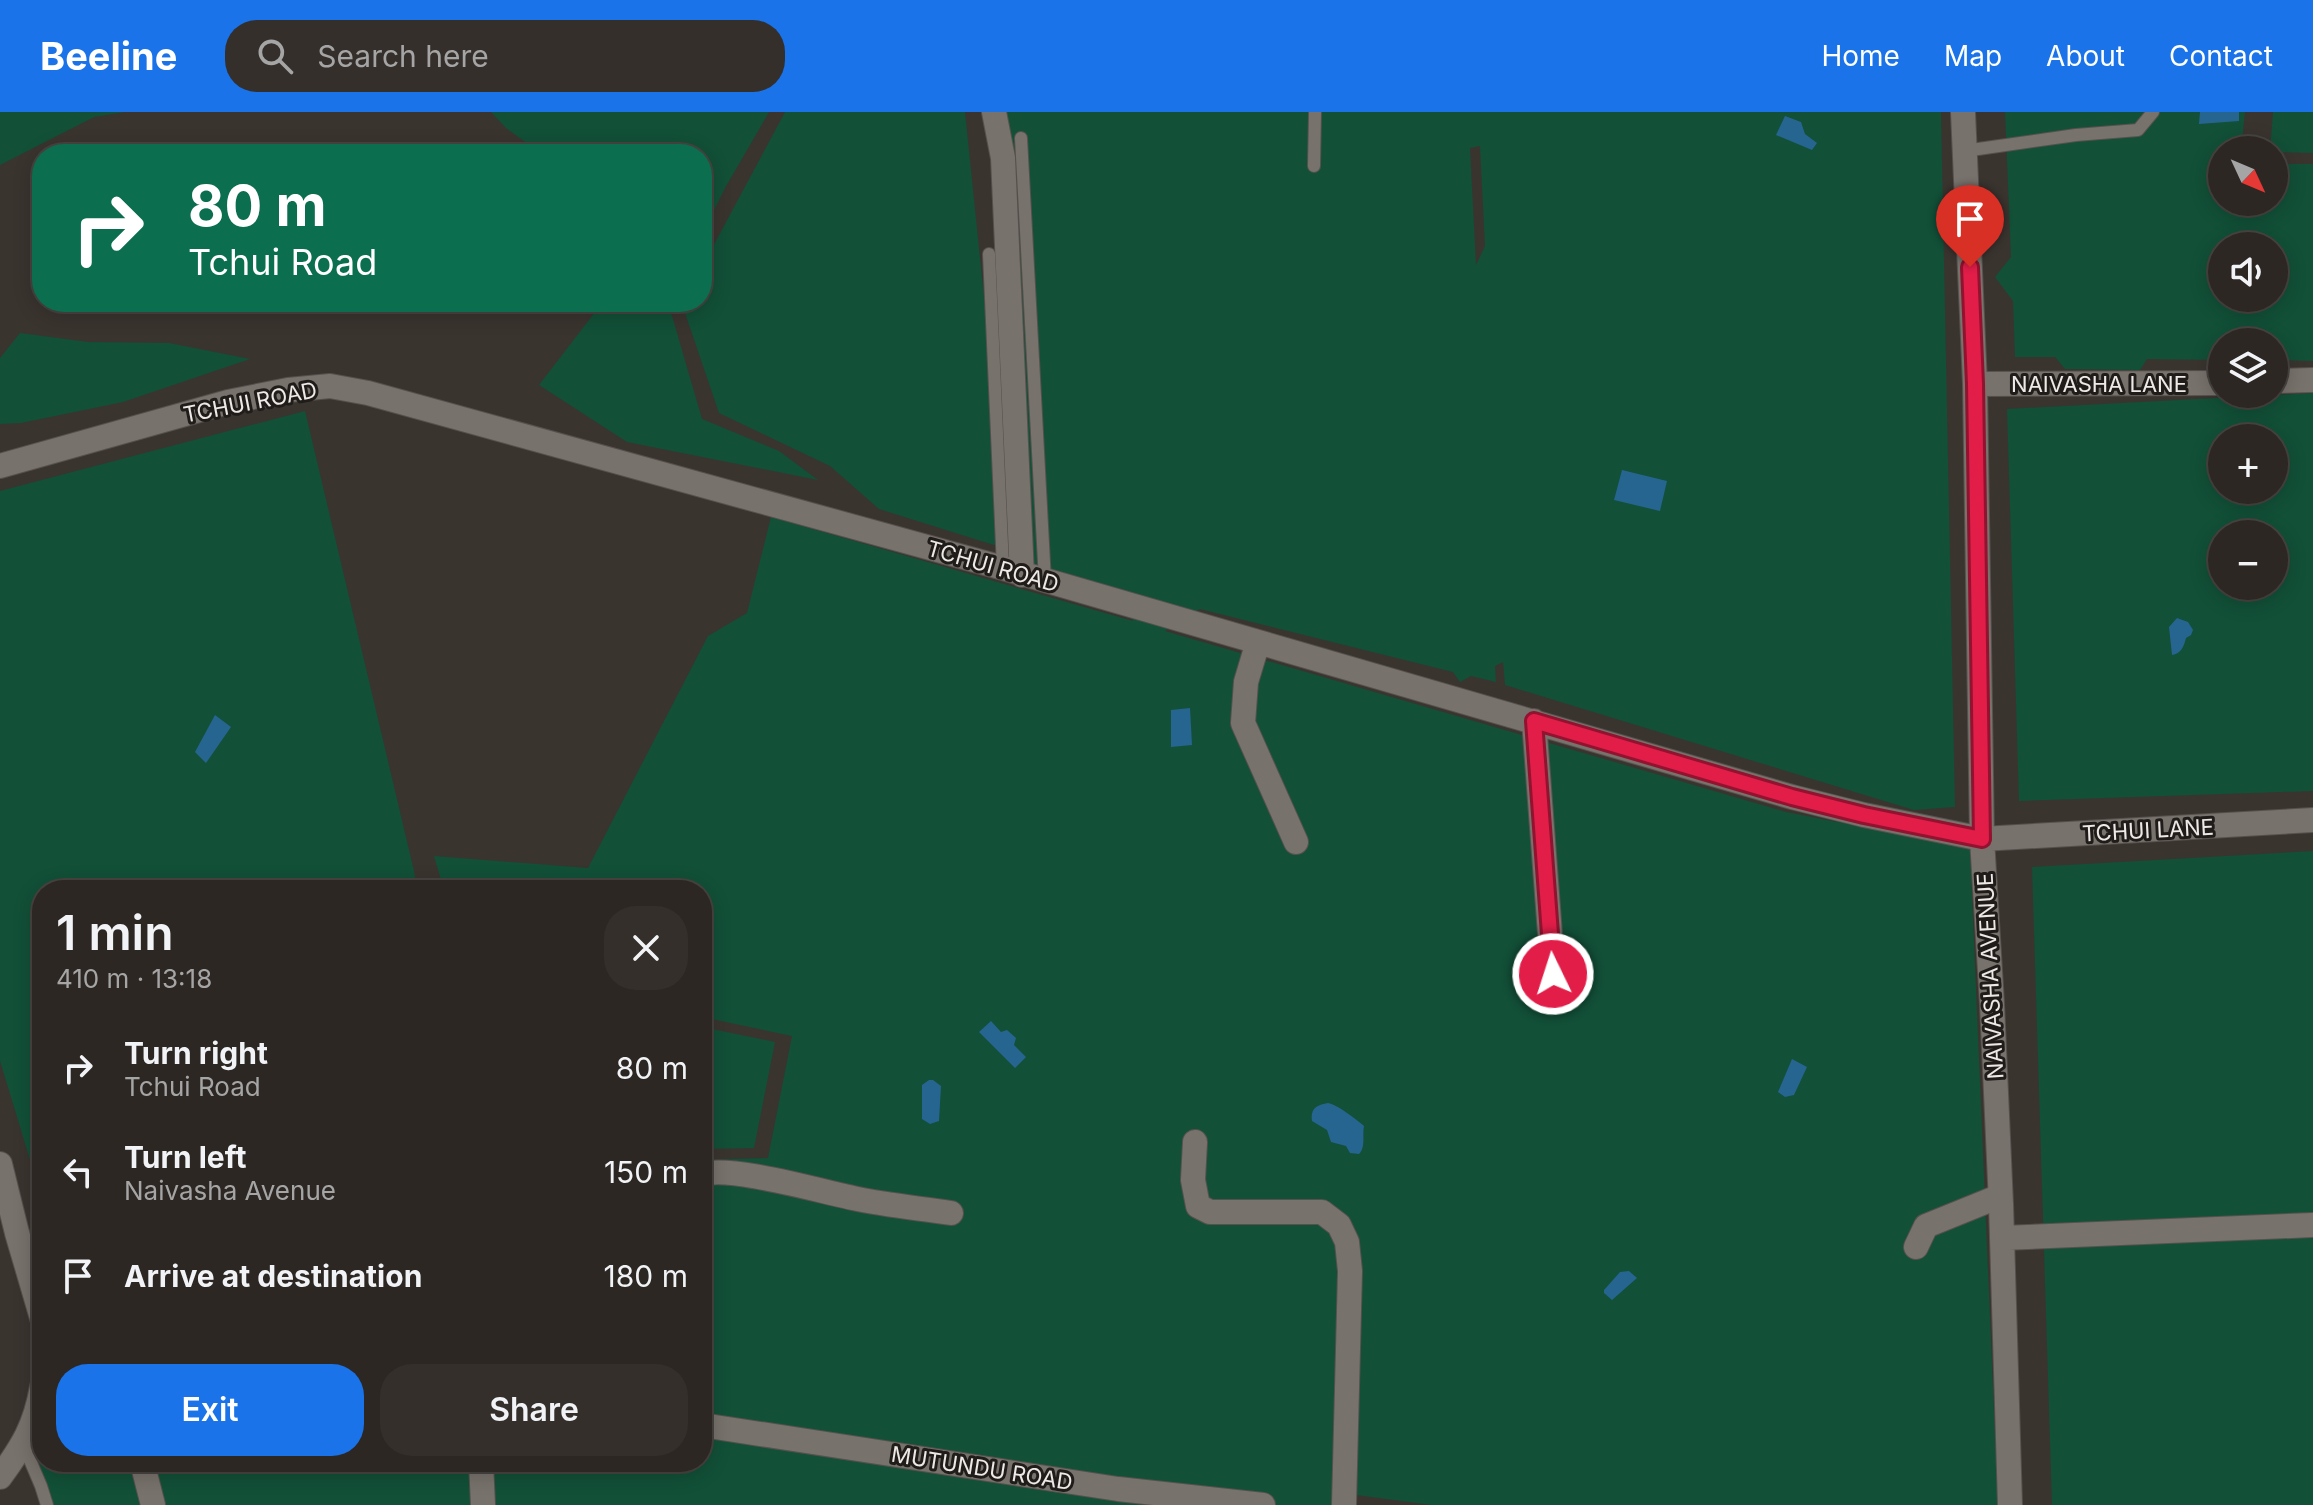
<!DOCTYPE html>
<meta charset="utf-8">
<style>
:root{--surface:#2c2723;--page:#342f2b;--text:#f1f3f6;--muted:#a6a5a6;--line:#484441;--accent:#1a73e8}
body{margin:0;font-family:Inter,sans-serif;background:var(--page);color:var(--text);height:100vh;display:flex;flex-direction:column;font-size:30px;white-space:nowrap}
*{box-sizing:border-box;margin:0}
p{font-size:26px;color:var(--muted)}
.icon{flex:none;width:44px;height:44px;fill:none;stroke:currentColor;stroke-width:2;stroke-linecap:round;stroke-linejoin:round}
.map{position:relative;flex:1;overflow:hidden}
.details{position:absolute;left:32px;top:768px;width:680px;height:592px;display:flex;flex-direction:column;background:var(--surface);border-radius:32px;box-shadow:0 4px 20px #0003,0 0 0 2px var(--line)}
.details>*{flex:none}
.top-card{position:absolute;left:32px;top:32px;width:680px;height:168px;border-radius:32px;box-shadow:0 4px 20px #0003,0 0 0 2px var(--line);background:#0b6e4f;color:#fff;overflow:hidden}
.needle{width:52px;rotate:134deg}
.buttons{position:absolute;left:2208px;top:24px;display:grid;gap:16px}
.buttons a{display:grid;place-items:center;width:80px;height:80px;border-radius:50%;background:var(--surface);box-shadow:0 4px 20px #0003,0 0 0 2px var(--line);font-size:40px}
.pin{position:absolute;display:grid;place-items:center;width:68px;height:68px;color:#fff;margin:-82px -34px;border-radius:50% 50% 50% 0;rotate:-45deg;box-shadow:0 0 8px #0007}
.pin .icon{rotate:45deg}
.me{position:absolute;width:88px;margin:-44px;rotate:356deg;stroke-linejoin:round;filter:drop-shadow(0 0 6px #0008)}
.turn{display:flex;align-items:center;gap:28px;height:168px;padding:0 24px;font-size:36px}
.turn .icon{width:104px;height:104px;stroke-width:2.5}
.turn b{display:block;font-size:56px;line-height:68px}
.round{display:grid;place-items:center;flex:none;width:84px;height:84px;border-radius:32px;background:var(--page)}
.summary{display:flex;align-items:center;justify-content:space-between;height:136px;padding:0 24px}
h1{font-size:48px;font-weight:600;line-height:60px}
.button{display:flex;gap:16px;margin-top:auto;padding:16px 24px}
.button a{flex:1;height:92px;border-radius:32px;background:var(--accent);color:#fff;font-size:32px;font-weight:600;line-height:92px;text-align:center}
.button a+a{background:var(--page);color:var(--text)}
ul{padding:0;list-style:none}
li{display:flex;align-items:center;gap:24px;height:104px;padding:0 24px}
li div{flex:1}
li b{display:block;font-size:30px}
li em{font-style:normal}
header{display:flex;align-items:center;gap:48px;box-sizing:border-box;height:112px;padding:0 40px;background:var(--accent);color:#fff}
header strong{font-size:38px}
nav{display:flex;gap:44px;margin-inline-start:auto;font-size:28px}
.search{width:560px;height:72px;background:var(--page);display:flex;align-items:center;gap:20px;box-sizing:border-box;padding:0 28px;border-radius:32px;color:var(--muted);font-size:30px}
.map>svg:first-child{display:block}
</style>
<header>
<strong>Beeline</strong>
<div class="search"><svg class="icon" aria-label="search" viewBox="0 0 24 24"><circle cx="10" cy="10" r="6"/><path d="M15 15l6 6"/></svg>Search here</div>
<nav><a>Home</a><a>Map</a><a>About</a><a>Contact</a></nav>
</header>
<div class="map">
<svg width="2313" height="1393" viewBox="0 0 2313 1393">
<rect width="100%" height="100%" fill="#3a342f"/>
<path fill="#125038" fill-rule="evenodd" d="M 0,0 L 125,0 L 94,5 L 0,53 Z
M 491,0 L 769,0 L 725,76 L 702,122 L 702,42 L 542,42 L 506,16 Z
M 785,0 L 965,0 L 1010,438 L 879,397 L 830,354 L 719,301 L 682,192 L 683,190 L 702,190 L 702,155 Z
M 1004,0 L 1941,0 L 1955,695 L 1914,698 L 1505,573 L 1503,550 L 1495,554 L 1496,570 L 1471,564 L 1460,570 L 1453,560 L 1200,497 L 1165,519 L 1786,700 L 1970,736 L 1998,1393 L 1432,1393 L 1341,1381 L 1334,1390 L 1359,1393 L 48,1393 L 36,1333 L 42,1318 L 42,1350 L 702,1350 L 702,1048 L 768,1046 L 792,924 L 702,905 L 702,778 L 444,778 L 434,744 L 588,756 L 708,524 L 747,501 L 771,405 L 1133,509 L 1104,473 L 1033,455 ZM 1480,34 L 1485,134 L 1476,153 L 1470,36 Z
M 2005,0 L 2245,0 L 2241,38 L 2222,38 L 2222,90 L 2274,90 L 2274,52 L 2313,52 L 2313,249 L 2274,248 L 2274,230 L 2222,230 L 2222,248 L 2147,247 L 2140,258 L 2065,257 L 2055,245 L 2015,245 L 2013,189 L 1995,165 L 2011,145 ZM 2222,134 L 2274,134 L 2274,186 L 2222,186 Z
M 2273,0 L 2313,0 L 2313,41 L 2274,40 L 2274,38 L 2270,38 Z
M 599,190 L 668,190 L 702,307 L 779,339 L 818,368 L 627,330 L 539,273 L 599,195 Z
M 20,221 L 88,230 L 169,231 L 250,247 L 123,290 L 21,311 L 0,312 L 0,246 Z
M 2313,281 L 2313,679 L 2019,689 L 2007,297 ZM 2222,326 L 2274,326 L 2274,378 L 2222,378 ZM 2222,422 L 2274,422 L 2274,474 L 2222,474 Z
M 305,299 L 414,759 L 417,778 L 42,778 L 42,1087 L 0,949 L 0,379 Z
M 2313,739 L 2313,1393 L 2052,1393 L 2032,755 Z
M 702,915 L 775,930 L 754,1036 L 702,1037 Z"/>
<path fill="#256590" d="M 2200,0 L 2239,0 L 2239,9 L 2199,12 Z
M 1785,4 L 1801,10 L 1805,22 L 1817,31 L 1812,38 L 1776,23 Z
M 1622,358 L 1667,369 L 1660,399 L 1614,388 Z
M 2177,506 L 2188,510 L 2193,518 L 2191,523 L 2186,526 C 2184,534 2181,542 2172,543 L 2169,515 Z
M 1190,596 L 1192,633 L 1171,635 L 1171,598 Z
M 215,603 L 231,615 L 206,651 L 195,640 Z
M 991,909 L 1001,920 L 1007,918 L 1016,926 L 1014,933 L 1026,945 L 1015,956 L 979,920 Z
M 1792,947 L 1807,955 L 1794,983 L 1785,985 L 1778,980 Z
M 929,968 L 933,968 L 941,974 L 939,1009 L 930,1012 L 922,1007 L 922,973 Z
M 1328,991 C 1338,993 1356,1007 1364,1014 C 1362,1023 1366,1035 1359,1042 L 1350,1041 L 1346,1034 L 1331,1030 L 1327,1018 L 1312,1009 C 1310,996 1317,993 1328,991 Z
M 1629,1159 L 1637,1166 L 1612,1188 L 1604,1181 L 1604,1178 L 1620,1160 Z"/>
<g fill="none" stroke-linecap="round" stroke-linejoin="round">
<defs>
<path id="lane" d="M 1021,26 L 1045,469
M 1964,39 L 2076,23 L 2138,18 L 2153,0
M 1314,54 L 1315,0
M 989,142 L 1003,456
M 24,1334 L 41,1374 L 47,1393"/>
<path id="street" d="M 994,0 L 1003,46 L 1022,463
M 1963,0 L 1975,272 L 1982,727 L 1992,892 L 2001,1092 L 2010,1393
M 2274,269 L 2313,268
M 1975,272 L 2222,271
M 0,354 L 228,290 L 288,278 L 330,274 L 368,281 L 1003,456 L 1792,685 L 1864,703 L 1982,727 L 2313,708
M 1258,530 L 1246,570 L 1243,611 L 1296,730
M 1534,609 L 1553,862
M 1195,1030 L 1193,1068 L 1198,1094 L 1210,1100 L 1322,1100 L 1339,1113 L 1347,1130 L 1350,1159 L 1344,1393
M 0,1052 L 17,1121 L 42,1206
M 702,1063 C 726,1052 823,1080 853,1086 C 885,1093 918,1096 951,1101
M 2002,1126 L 2313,1113
M 1916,1135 L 1926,1114 L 2000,1084
M 702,1313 L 1118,1377 L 1263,1393
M 142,1350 L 153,1393
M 481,1350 L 483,1393
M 0,1365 C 23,1334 35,1314 42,1275"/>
</defs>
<use href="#lane" stroke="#56514d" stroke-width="14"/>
<use href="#street" stroke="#56514d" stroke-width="26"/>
<use href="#lane" stroke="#78726c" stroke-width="12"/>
<use href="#street" stroke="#78726c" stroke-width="24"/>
</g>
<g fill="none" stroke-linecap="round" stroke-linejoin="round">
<defs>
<path id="route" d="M 1553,862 L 1534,609 L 1792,685 L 1864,703 L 1982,727 L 1975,272 L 1970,155"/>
</defs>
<use href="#route" stroke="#92132f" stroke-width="20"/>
<use href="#route" stroke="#e11d48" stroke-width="14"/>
</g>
<g text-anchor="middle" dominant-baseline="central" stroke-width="6" stroke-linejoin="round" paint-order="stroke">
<g font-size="22" fill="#ece9e6" stroke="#1f1c1a">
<text x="2099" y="272">NAIVASHA LANE</text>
<text transform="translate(250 290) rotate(-11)">TCHUI ROAD</text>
<text transform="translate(993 454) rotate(16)">TCHUI ROAD</text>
<text transform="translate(2148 718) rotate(-3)">TCHUI LANE</text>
<text transform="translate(1990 864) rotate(-93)">NAIVASHA AVENUE</text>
<text transform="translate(982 1356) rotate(9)">MUTUNDU ROAD</text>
</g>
</g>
</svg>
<div class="buttons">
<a><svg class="needle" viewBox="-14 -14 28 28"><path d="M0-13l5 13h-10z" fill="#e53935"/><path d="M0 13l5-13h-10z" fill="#a6a5a6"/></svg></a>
<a><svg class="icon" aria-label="sound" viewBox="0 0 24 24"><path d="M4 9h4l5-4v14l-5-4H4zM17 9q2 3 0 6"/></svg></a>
<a><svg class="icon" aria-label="layers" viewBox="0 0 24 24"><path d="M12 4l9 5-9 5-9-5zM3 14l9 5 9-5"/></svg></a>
<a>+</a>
<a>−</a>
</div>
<div class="pin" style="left:1970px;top:155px;background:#d93025"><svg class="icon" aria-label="arrive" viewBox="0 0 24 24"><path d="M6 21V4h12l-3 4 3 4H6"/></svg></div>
<svg class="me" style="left:1553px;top:862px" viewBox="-20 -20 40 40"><circle r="17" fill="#e11d48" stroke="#fff" stroke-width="3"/><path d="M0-11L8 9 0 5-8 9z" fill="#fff"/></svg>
<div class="top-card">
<div class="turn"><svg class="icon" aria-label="right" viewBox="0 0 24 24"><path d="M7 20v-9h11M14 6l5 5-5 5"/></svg><div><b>80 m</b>Tchui Road</div></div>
</div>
<section class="details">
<div class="summary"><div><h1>1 min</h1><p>410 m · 13:18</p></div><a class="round"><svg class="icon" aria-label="close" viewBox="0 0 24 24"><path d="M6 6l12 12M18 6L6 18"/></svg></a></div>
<ul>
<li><svg class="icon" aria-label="right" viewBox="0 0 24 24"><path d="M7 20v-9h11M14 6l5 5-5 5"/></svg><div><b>Turn right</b><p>Tchui Road</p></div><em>80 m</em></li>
<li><svg class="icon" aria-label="left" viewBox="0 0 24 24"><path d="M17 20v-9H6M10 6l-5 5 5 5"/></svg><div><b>Turn left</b><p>Naivasha Avenue</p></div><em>150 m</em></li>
<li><svg class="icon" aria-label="arrive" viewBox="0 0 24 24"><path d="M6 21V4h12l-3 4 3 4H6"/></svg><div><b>Arrive at destination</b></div><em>180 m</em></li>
</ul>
<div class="button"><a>Exit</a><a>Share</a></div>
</section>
</div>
